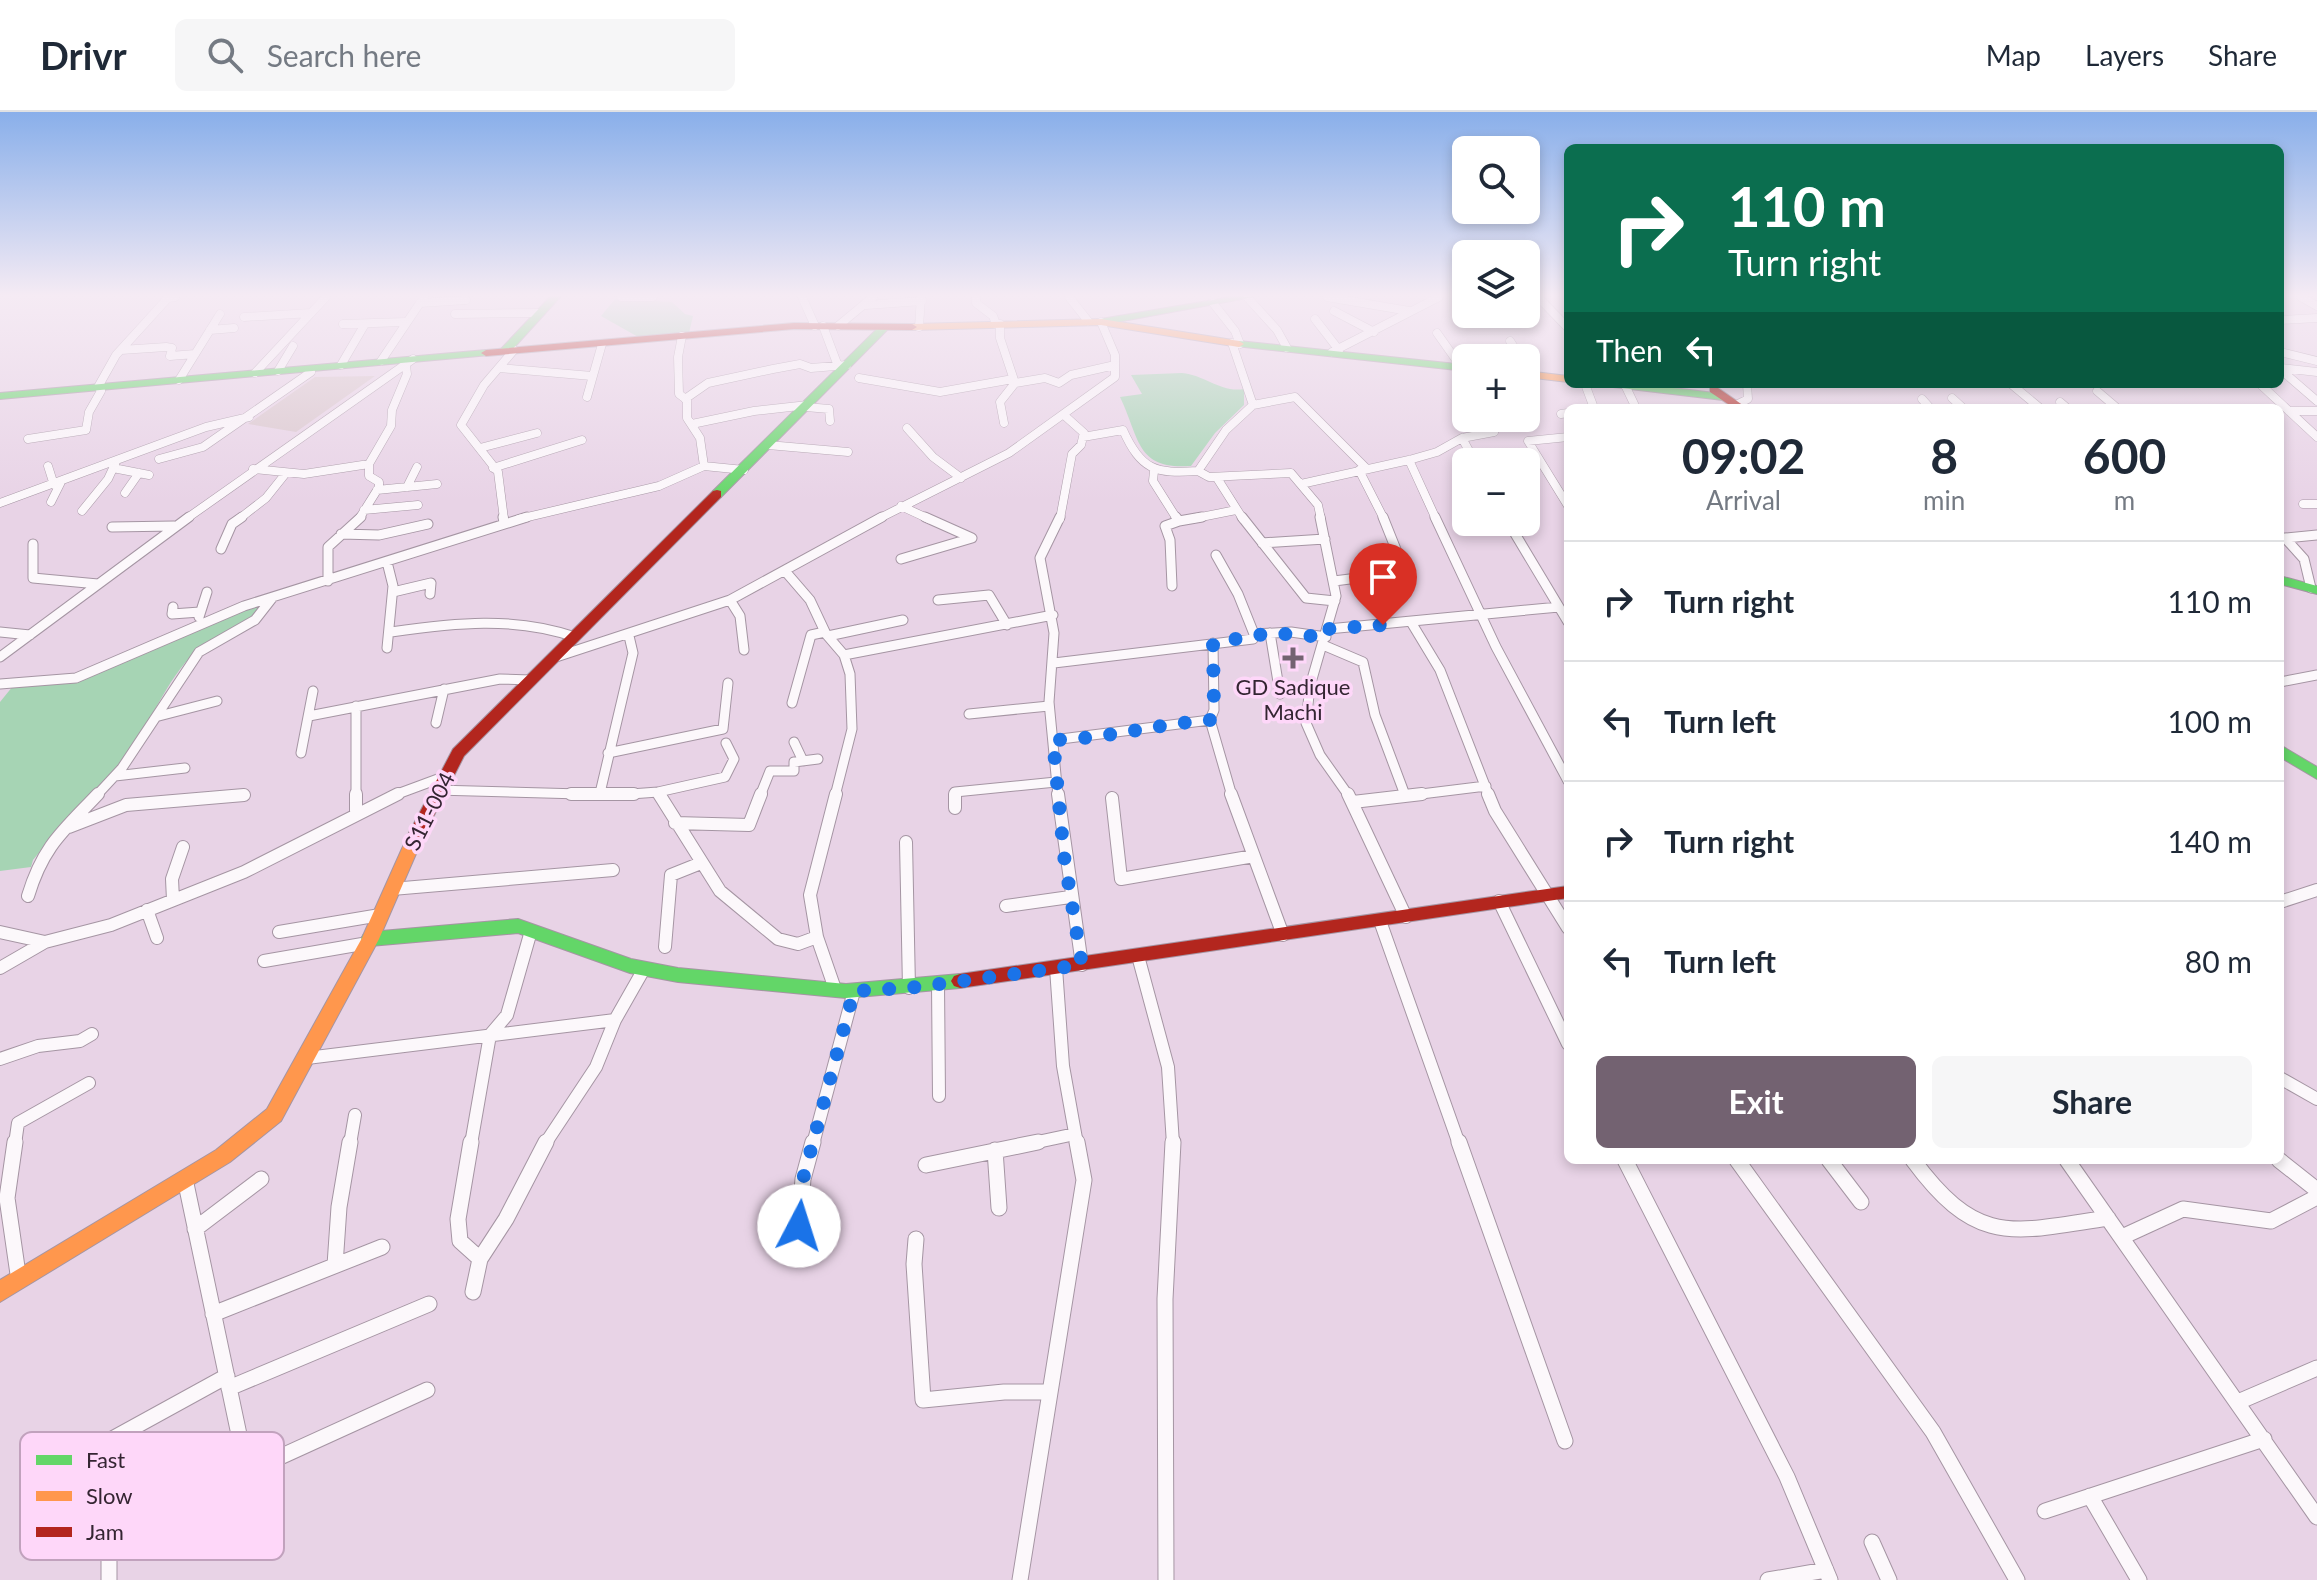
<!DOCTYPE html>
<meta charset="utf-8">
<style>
:root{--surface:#fff;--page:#f6f6f7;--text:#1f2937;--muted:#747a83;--line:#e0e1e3;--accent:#736271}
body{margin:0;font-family:Lato,sans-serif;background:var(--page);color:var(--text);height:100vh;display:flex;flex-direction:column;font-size:30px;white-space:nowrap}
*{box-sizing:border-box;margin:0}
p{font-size:26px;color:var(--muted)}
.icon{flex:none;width:44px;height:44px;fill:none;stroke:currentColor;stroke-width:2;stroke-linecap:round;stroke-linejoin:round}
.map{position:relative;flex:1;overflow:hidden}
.sheet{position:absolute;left:1564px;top:292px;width:720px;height:760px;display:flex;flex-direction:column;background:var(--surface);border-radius:12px;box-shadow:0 4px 12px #0003}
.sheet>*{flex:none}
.guide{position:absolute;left:1564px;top:32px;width:720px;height:244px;border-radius:12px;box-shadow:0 4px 12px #0003;background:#0b6e4f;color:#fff;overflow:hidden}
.controls{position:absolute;left:1452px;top:24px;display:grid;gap:16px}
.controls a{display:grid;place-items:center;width:88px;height:88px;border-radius:12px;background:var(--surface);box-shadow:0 4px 12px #0003;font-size:40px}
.pin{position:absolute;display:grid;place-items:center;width:68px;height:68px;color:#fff;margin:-82px -34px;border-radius:50% 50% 50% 0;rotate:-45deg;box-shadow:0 0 8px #0007}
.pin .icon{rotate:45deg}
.me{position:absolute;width:88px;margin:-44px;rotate:5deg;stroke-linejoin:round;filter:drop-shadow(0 0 6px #0008)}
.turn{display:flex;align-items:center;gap:28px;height:168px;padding:0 32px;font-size:36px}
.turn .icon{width:104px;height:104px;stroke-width:2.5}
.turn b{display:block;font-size:56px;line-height:68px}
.then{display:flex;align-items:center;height:76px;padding:0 32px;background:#0003;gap:16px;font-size:30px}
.eta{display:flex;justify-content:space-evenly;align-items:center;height:136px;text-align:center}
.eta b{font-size:48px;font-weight:700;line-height:56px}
.cta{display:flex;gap:16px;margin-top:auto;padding:16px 32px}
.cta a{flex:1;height:92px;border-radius:12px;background:var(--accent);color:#fff;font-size:32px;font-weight:700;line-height:92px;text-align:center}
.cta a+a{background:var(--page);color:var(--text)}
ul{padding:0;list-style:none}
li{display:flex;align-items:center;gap:24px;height:120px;padding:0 32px;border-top:2px solid var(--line)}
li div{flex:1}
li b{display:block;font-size:30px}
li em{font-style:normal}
header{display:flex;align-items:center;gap:48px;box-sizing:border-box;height:112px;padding:0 40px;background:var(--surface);border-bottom:2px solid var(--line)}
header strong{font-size:38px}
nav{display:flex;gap:44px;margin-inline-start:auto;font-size:28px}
.search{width:560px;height:72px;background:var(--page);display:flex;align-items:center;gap:20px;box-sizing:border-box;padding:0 28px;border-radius:12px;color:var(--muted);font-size:30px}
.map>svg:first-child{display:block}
</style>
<header>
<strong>Drivr</strong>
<div class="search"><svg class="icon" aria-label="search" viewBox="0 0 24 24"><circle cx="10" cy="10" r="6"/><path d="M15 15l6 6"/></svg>Search here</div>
<nav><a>Map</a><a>Layers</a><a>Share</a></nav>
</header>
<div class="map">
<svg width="2317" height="1468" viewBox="0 0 2317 1468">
<rect width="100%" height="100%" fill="#e8d3e6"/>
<path fill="#a6d4b4" d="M 615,187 L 672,190 L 685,202 L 693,204 L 689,221 L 640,226 L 601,204 Z
M 1182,261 C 1205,263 1221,281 1244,277 L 1244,293 L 1215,321 L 1191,354 C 1136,358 1140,327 1120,285 L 1142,282 L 1131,263 Z
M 264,492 C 248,517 215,520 195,540 C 166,568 151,611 127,643 C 98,680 62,711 33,748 L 31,755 L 0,759 L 0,590 L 13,574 L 72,569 L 239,499 Z"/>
<path fill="#d9c6cc" d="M 375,264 L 296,320 L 248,312 L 315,265 Z"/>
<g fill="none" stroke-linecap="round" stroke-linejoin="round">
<defs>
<path id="street-far3" d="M 621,185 L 653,185
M 802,185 L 815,214
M 976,185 L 976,191 L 993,204 L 996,212
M 1069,185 L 1088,209
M 1247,185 L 1277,218 L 1287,236
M 1327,185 L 1409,199
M 1538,185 L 1568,216
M 2301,185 L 2317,194
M 420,191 L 466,188
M 1213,191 L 1235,219 L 1240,232
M 866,193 L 922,189
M 1334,199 L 1374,220
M 455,202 L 539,201
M 244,205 L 311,201
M 1315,207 L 1339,238
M 2280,208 L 2317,206
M 343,212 L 405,210
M 1000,212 L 1000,226 L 1015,271 L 1000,290 L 1004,311
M 823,214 L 838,254
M 838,214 L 873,185
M 919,215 L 921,185
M 210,218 L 234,216
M 1437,221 L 1461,255
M 682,224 L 678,245 L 679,282 L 687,288 L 687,306 L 700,326 L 704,354
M 1510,229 L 1521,246
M 121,238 L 166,235 L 172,236 L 170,244 L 195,242
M 1332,240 L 1439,185
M 2280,240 L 2317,249
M 381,249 L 424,185
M 341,253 L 365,212
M 500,256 L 592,264
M 2281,256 L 2317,260
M 2280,257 L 2317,289
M 278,259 L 293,234
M 255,261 L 326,185
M 859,266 L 940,280 L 1013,267
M 179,268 L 220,202
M 1015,271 L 1045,266 L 1059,271 L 1071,263 L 1115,253
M 1585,272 L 1594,296
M 2011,272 L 2040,296
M 2260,272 L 2317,325
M 1625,273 L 1636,296
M 98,275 L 116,243 L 168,186 L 175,185
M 2097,279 L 2117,296
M 587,285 L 602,232
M 1952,286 L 1963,296
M 685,287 L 708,271 L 773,257 L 800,252 L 811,256 L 847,253
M 1922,287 L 1930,296
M 2060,290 L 2067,296
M 1253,293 L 1295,285 L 1367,357
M 1736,293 L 1748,287 L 1747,272
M 806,295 L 829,297 L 830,309
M 2289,299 L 2317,299
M 1561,302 L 1568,301
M 692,312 L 754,299 L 808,293
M 907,316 L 933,345 L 961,366
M 1083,325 L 1123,318 C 1141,358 1155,362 1198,359 L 1226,318 L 1253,293 L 1232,231
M 1568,325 L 1528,329 L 1568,394
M 1462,326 L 1475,350
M 28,327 L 86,318 L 89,300 L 101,279
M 768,333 L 848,340
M 480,336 L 537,321
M 159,347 L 203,335 L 311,260
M 1409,348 L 1436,407
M 48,354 L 54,373
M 113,356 L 149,363
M 493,356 L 582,328
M 253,357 L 304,362 L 369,352
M 1359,358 L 1384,407
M 1154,359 L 1153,369 L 1177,407
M 1198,359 L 1209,365 L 1291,361 L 1318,393 L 1321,407
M 1217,366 L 1243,407
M 1301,372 L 1409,348 L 1437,340 L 1462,326 L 1494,320 L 1488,306
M 407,375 L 417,355
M 377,378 L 437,372
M 125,381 L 139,361
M 51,390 L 61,370
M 0,391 L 206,315 L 249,305
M 2303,392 L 2317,392
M 901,394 L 929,407
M 364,398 L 418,393
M 82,399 L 108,367 L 116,350
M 186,407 L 413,247
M 239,407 L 266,386 L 286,361
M 359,407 L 379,375 L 379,370 L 369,364 L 369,352 L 391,314 L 392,298 L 407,262 L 406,254
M 504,407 L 498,360 L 461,313 L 484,273 L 514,238
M 519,407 L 659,374 L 704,354 L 744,358
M 878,407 L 1009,341 L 1115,265 L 1115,243 L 1101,210
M 1060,407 L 1072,342 L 1081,333 L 1084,321 L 1065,304
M 1191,407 L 1236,398"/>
<path id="street-far2" d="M 503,405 L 504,410
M 1242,405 L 1306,486 L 1335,489
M 1320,405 L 1336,484 L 1310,574 L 1306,611 L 1320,643 L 1349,684
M 1435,405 L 1496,535 L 1568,669
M 1179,409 L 1202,405
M 1508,410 L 1568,510
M 112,415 L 174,414
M 341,422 L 379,423 L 428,412
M 2285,426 L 2304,447 L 2311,476
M 2285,426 L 2317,423
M 1262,431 L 1325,427
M 33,432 L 33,466 L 98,472
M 221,437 L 232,412 L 242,405
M 1216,443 L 1238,482 L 1254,522
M 901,447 L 972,426 L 925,405
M 387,450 L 393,474 L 387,536
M 785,459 L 810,488 L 826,522 L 844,543 L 850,562 L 852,617 L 835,684
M 328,469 L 328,435 L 361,405
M 1334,469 L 1405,460 L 1383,405
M 1172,474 L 1170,428 L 1165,414 L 1179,409 L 1176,405
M 393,480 L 431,471 L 430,482
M 730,488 L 740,504 L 744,538
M 938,488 L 989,483 L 1007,513
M 173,495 L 172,502 L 200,500
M 199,505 L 207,480
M 1411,510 L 1440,558 L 1489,684
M 1328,517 L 1559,495
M 0,520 L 30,523
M 391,520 C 454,511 514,504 575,525
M 1270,521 L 1280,582
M 828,524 L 903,508
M 1323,533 L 1363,550 L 1375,603 L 1405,683
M 844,543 L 1053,503
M 0,545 L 189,405
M 556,545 L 730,488 L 882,405
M 1054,551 L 1253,527 L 1254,522 L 1291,520 L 1326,525
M 2280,570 L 2317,563
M 0,572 L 76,566 L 244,494 L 527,405
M 792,591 L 811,523 L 825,520
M 356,594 L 356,684
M 969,602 L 1049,594
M 159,604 L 217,589
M 309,604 L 500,567 L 531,568
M 1210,608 L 1214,598 L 1213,531
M 436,611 L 444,577
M 1053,628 L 1210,608 L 1232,684
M 794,630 L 803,649
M 301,641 L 313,579
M 608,641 L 723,617 L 728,571
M 115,664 L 185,656
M 436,678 L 617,683 L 658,680 L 725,665 L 734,647 L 726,631
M 658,680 L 660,684
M 600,681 L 633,541 L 629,524
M 96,684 L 122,656 L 199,540 L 255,508 L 273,485
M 235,684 L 244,683
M 392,684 L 446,664
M 760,684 L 770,659 L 794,659 L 794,650 L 818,647
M 955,684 L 955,680 L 1056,670
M 1058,684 L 1049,590 L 1054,521 L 1040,446 L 1060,405
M 1405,684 L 1486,674"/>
<path id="street-far1" d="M 356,682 L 356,699
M 571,682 L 634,682
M 659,682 L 720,779 L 778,827 L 798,832 L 817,825
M 955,682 L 955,696
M 1058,682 L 1082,853
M 1231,682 L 1283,823
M 1348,682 L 1406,805
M 1488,682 L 1495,699 L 1568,816
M 1112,686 L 1121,767 L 1254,744
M 1353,690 L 1422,682
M 675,711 L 749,713 L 761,682
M 69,715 L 126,693 L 244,683
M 906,730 L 909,876
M 392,777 L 613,758
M 28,784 C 43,734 63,719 98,682
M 173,788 L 172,767 L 183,735
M 1499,789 L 1568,932
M 2280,790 L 2317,778
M 1006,794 L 1070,785
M 147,798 L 157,826
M 1380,809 L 1459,1032
M 0,820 L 45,830 L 111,813 L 244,760 L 398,682
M 279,820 L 380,803
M 665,835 L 671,763 L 701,751
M 1138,844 L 1168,955 L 1173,1032
M 264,849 L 368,831
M 0,856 L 45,830
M 1056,856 L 1063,954 L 1077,1032
M 938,872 L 939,984
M 835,877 L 817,825 L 810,783 L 836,682
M 307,946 L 615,908
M 0,947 L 38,934 L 80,929 L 92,922
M 2280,966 L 2317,987
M 15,1032 L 18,1011 L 89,971
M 350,1032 L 355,1003
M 471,1032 L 490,923 L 507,903 L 531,819
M 545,1032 L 596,955 L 615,908 L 644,857
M 813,1032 L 854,879
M 1028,1032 L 1075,1022"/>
<path id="street" d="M 15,1030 L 7,1086 L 19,1169
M 471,1030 L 458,1107 L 460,1129 L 480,1147
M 1459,1030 L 1565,1329
M 995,1038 L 999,1096
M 1625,1048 L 1787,1365 L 1830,1468
M 1737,1048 L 1933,1320 L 2017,1468
M 1829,1048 L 1861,1090
M 1913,1048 C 1978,1136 2013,1120 2108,1106
M 2067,1048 L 2317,1405
M 2279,1048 L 2317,1078
M 926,1053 L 1038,1030
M 185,1067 L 256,1403
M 195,1117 L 261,1067
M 2122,1125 L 2183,1097 L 2271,1109 L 2317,1085
M 916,1127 L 914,1152 L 923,1288 L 1004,1280 L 1050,1280
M 777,1132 L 794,1123 L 799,1114 L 803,1067 L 813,1030
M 335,1153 L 339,1095 L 350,1030
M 473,1180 L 480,1147 L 506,1107 L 546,1030
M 213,1202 L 382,1135
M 229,1276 L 429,1192
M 2238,1290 L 2317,1256
M 105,1331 L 227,1264
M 2090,1384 L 2139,1468
M 2045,1399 L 2264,1327
M 1872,1430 L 1889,1468
M 109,1468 L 109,1442 L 247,1360 L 427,1278
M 1020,1468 L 1084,1068 L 1077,1030
M 1166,1468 L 1165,1187 L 1173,1030
M 1768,1468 L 1826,1458"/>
<path id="fast" d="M 550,185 L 560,185 L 509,241 L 501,241 L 501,237 Z
M 1231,185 L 1253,185 L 1101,213 L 1096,210 L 1101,207 Z
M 881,213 L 890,215 L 721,385 L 713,385 L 713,379 Z
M 1239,229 L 1466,253 L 1466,259 L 1235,234 L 1235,230 Z
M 486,238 L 490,239 L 490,243 L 0,287 L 0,281 Z
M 1608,272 L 1640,272 L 1723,282 L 1728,285 L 1723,288 L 1613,275 Z
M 2280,464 L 2317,474 L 2317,482 L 2280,472 Z
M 2280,633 L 2317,655 L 2317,667 L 2280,645 Z
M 518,807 L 631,847 L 678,856 L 846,872 L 960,862 L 966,864 L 969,869 L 966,874 L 960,876 L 846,886 L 678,870 L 630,861 L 518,821 L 370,834 L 364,832 L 361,827 L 364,822 L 370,820 Z"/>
<path id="slow" d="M 1101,207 L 1239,229 L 1244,232 L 1239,235 L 1101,213 L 912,218 L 907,215 L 912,212 Z
M 1526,259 L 1568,264 L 1568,270 L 1526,265 Z
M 417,715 L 425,721 L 379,827 L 281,1009 L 230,1050 L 0,1190 L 0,1168 L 216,1038 L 267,997 L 362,826 L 409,721 Z"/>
<path id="jam" d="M 794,211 L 912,212 L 917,215 L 912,218 L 794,217 L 486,244 L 481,241 L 486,238 Z
M 1710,276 L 1718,276 L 1747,296 L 1734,296 L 1710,280 Z
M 717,378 L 721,379 L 721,385 L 464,644 L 423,725 L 411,725 L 409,721 L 453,637 L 713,379 Z
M 1568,774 L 1568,786 L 960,876 L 954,874 L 951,869 L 954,864 L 960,862 Z"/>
</defs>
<use href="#street-far3" stroke="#a595a3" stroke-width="9"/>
<use href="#street-far2" stroke="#a595a3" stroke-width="11"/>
<use href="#street-far1" stroke="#a595a3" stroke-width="14"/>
<use href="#street" stroke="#a595a3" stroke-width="17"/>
<use href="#fast" stroke="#a595a3" stroke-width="2"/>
<use href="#slow" stroke="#a595a3" stroke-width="2"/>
<use href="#jam" stroke="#a595a3" stroke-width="2"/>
<use href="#street-far3" stroke="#fcf8fb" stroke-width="8"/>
<use href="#street-far2" stroke="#fcf8fb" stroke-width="9"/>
<use href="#street-far1" stroke="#fcf8fb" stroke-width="12"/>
<use href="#street" stroke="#fcf8fb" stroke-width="15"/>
<use href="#fast" fill="#63d668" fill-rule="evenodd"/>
<use href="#slow" fill="#ff974d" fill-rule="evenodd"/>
<use href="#jam" fill="#b3261e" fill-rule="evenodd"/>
</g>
<linearGradient id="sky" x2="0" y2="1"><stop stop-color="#89afea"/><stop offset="0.47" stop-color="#f5ebf4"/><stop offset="1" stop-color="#f5ebf4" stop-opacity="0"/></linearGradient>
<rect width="2317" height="390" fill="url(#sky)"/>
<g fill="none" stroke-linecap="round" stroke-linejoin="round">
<path stroke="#1a73e8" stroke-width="14" stroke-dasharray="0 25.2" d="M 799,1114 L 803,1067 L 854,879 L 909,876 L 1082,853 L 1064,744 L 1053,628 C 1106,627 1157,612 1210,608 L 1214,598 L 1213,531 L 1270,521 L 1326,525 L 1328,517 L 1383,513"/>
</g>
<path fill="#736271" stroke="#fed7f9" stroke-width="3" d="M1289 534h8v8h8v8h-8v8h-8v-8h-8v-8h8z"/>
<g text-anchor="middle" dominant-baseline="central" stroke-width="7" stroke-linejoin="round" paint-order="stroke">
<g font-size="22" fill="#342532" stroke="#fed7f9">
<text x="1293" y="574">GD Sadique<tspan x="1293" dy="25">Machi</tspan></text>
</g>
<g font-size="22" fill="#342532" stroke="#fed7f9">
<text transform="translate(429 699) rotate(-63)">S11-004</text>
</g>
</g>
<rect x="20" y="1320" width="264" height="128" rx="12" fill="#fed7f9" stroke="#c1a2bd" stroke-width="2"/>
<rect x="36" y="1343" width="36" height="10" fill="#63d668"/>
<rect x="36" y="1379" width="36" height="10" fill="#ff974d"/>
<rect x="36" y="1415" width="36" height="10" fill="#b3261e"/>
<g font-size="22" fill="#342532">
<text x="86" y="1356">Fast</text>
<text x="86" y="1392">Slow</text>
<text x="86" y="1428">Jam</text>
</g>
</svg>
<div class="controls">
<a><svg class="icon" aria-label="search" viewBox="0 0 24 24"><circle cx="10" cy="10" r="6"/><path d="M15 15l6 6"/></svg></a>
<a><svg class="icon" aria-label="layers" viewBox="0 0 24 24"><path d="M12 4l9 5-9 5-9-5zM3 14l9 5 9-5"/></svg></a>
<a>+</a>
<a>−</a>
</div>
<div class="pin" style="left:1383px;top:513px;background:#d93025"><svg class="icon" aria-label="arrive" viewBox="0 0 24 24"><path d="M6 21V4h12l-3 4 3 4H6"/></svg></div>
<svg class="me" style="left:799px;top:1114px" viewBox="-20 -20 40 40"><circle r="19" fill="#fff"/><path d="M0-13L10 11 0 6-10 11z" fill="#1a73e8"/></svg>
<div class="guide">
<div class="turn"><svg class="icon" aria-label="right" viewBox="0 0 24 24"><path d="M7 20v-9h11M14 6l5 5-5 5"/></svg><div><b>110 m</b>Turn right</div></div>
<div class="then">Then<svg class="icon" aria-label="left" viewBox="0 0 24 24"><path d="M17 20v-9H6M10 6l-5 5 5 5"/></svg></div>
</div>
<section class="sheet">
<div class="eta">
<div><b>09:02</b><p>Arrival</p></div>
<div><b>8</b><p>min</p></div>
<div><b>600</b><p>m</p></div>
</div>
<ul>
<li><svg class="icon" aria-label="right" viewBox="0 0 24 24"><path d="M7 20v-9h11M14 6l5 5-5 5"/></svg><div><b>Turn right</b></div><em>110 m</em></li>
<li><svg class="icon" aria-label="left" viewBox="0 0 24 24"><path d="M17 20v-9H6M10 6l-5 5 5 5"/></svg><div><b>Turn left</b></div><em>100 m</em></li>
<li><svg class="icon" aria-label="right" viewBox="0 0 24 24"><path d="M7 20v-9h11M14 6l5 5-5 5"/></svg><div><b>Turn right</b></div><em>140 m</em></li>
<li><svg class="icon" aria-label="left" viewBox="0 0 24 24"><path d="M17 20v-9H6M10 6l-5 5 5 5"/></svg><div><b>Turn left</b></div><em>80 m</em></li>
</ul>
<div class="cta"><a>Exit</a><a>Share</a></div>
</section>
</div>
